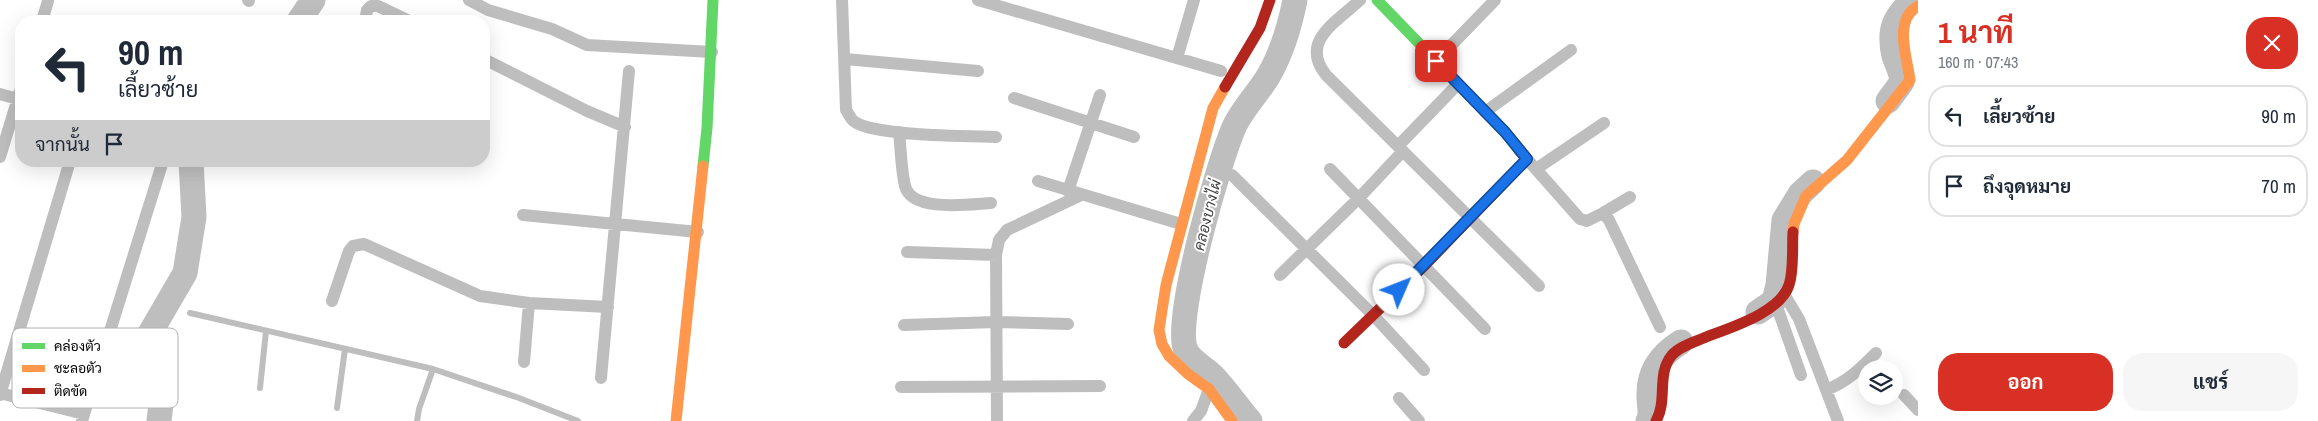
<!DOCTYPE html>
<html lang="th">
<meta charset="utf-8">
<style>
:root{--surface:#fff;--page:#f6f6f7;--text:#1f2937;--muted:#747a83;--line:#e0e1e3;--accent:#d93025}
body{margin:0;font-family:"Archivo Narrow",Sarabun,sans-serif;background:var(--page);color:var(--text);height:100vh;display:flex;flex-direction:column;font-size:19px;white-space:nowrap}
*{box-sizing:border-box;margin:0}
p{font-size:16px;color:var(--muted)}
.icon{flex:none;width:28px;height:28px;fill:none;stroke:currentColor;stroke-width:2;stroke-linecap:round;stroke-linejoin:round}
.map{position:relative;flex:1;overflow:hidden}
.side{display:flex;flex-direction:column;background:var(--surface);width:400px}
.side>*{flex:none}
.guide{position:absolute;left:15px;top:15px;width:475px;height:152px;border-radius:20px;box-shadow:0 5px 20px #0002;background:#fff;color:var(--text);overflow:hidden}
.controls{position:absolute;left:1858px;top:360px;display:grid;gap:10px}
.controls a{display:grid;place-items:center;width:45px;height:45px;border-radius:50%;background:var(--surface);box-shadow:0 5px 20px #0002;font-size:25px}
.pin{position:absolute;display:grid;place-items:center;width:42px;height:42px;color:#fff;margin:-21px;border-radius:10px;box-shadow:0 2px 8px #0006}
.me{position:absolute;width:55px;margin:-28px;rotate:46deg;stroke-linejoin:round;filter:drop-shadow(0 0 4px #0008)}
.turn{display:flex;align-items:center;gap:18px;height:105px;padding:0 20px;font-size:22px}
.turn .icon{width:65px;height:65px;stroke-width:2.5}
.turn b{display:block;font-size:35px;line-height:42px}
.then{display:flex;align-items:center;height:48px;padding:0 20px;background:#0003;gap:10px;font-size:19px}
.round{display:grid;place-items:center;flex:none;width:52px;height:52px;border-radius:20px;background:var(--page)}
.head{display:flex;align-items:center;justify-content:space-between;height:85px;padding:0 20px}
h1{font-size:30px;font-weight:700;line-height:38px;color:var(--accent)}
.primary-button{display:flex;gap:10px;margin-top:auto;padding:10px 20px}
.primary-button a{flex:1;height:58px;border-radius:20px;background:var(--accent);color:#fff;font-size:20px;font-weight:700;line-height:58px;text-align:center}
.primary-button a+a{background:var(--page);color:var(--text)}
ul{padding:0;list-style:none}
li{display:flex;align-items:center;gap:15px;height:62px;margin:0 10px 8px;padding:0 10px;border:2px solid var(--line);border-radius:20px}
li div{flex:1}
li b{display:block;font-size:19px}
li em{font-style:normal}
main{display:flex;flex:1;min-height:0}
.map>svg:first-child{display:block}
</style>
<main>
<div class="map">
<svg width="1918" height="421" viewBox="0 0 1918 421">
<rect width="100%" height="100%" fill="#fff"/>
<g fill="none" stroke-linecap="round" stroke-linejoin="round">
<path stroke="#bebebe" stroke-width="25" d="M 299,21 L 313,0
M 1888,101 L 1902,82 C 1902,73 1897,65 1894,56 C 1888,30 1894,17 1913,0
M 1758,312 L 1774,301 L 1778,285 L 1784,220 L 1800,194 L 1813,182
M 159,421 L 161,404 L 145,381 L 135,359 L 185,273 L 194,217 L 191,161
M 1250,421 C 1238,407 1227,391 1214,377 C 1206,368 1189,361 1185,348 C 1175,314 1219,160 1235,125 C 1244,107 1259,92 1269,75 C 1282,52 1290,25 1295,0
M 1648,421 C 1652,414 1649,405 1649,397 C 1648,372 1660,355 1681,342"/>
<path stroke="#bebebe" stroke-width="6" d="M 190,313 L 433,369 L 519,398 L 578,421
M 260,388 L 266,331
M 337,408 L 345,349
M 417,421 L 419,409 L 433,369"/>
<path stroke="#bebebe" stroke-width="12" d="M 248,0 L 249,1
M 469,0 L 488,10 L 552,29 L 587,45 L 712,52
M 842,0 L 846,110 C 849,114 851,120 855,122 C 875,136 968,136 996,137
M 978,0 L 1221,71
M 1360,0 C 1337,22 1299,41 1326,75 L 1539,286
M 42,21 L 48,1
M 365,21 L 367,10 L 371,6 L 378,6 L 409,21
M 1177,58 L 1194,0
M 484,59 L 587,111 L 625,127
M 845,59 L 978,71
M 1436,61 L 1495,0
M 0,94 L 21,100
M 1014,98 L 1134,137
M 1485,112 L 1571,50
M 899,132 C 901,150 901,169 905,186 C 912,213 971,204 991,203
M 1398,146 L 1458,84
M 0,157 L 21,88
M 1527,159 L 1580,219 L 1587,221 L 1603,213 L 1609,220 L 1660,327
M 1330,169 L 1485,329
M 1536,169 L 1604,123
M 1232,175 L 1373,315 L 1424,370
M 1038,181 L 1181,224
M 1068,191 L 1100,95
M 1603,213 L 1630,197
M 523,215 L 698,232
M 907,252 L 996,255
M 1280,275 L 1359,198 L 1403,151
M 1784,294 L 1799,319 L 1838,421
M 332,301 L 349,251 L 353,246 L 364,244 L 480,296 L 529,303 L 608,307
M 1776,304 L 1801,375
M 904,325 L 996,322 L 1068,324
M 524,362 L 529,303
M 601,378 L 629,71
M 901,387 L 1100,386
M 1826,390 C 1847,382 1860,369 1876,353
M 0,393 L 84,414
M 0,395 L 70,161
M 1904,395 L 1918,410
M 1399,398 L 1419,421
M 82,421 L 163,161
M 997,421 L 996,255 L 999,240 L 1007,230 L 1081,195
M 1193,421 L 1201,411 L 1209,389"/>
<path stroke="#63d668" stroke-width="11" d="M 1377,0 L 1505,132 L 1519,150
M 703,166 L 707,128 L 713,0"/>
<path stroke="#ff974d" stroke-width="11" d="M 1225,87 L 1213,108 L 1166,285 L 1159,330 L 1162,344 L 1169,356 L 1188,374 L 1209,389 L 1232,421
M 1793,232 L 1794,224 L 1806,196 L 1847,160 L 1910,80 C 1907,57 1893,20 1918,6
M 676,421 L 703,166"/>
<path stroke="#b3261e" stroke-width="11" d="M 1225,87 L 1260,28 L 1270,0
M 1344,343 L 1425,265 L 1527,159 L 1519,150
M 1656,421 C 1668,400 1656,374 1672,355 C 1680,346 1695,342 1706,337 C 1729,328 1780,313 1789,285 C 1794,271 1792,247 1793,232"/>
</g>
<g fill="none" stroke-linecap="round" stroke-linejoin="round">
<defs>
<path id="route" d="M 1399,290 L 1527,159 L 1505,132 L 1436,61"/>
</defs>
<use href="#route" stroke="#114b97" stroke-width="12"/>
<use href="#route" stroke="#1a73e8" stroke-width="9"/>
</g>
<g text-anchor="middle" dominant-baseline="central" stroke-width="4" stroke-linejoin="round" paint-order="stroke">
<g font-size="15" font-style="italic" fill="#434343" stroke="#fff">
<text transform="translate(1207 215) rotate(-76)">คลองบางไผ่</text>
</g>
</g>
<rect x="12" y="328" width="166" height="80" rx="8" fill="#fff" stroke="#b2b2b2" stroke-width="1"/>
<rect x="22" y="343" width="23" height="6" fill="#63d668"/>
<rect x="22" y="365" width="23" height="7" fill="#ff974d"/>
<rect x="22" y="388" width="23" height="6" fill="#b3261e"/>
<g font-size="14" fill="#000">
<text x="54" y="351">คล่องตัว</text>
<text x="54" y="373">ชะลอตัว</text>
<text x="54" y="396">ติดขัด</text>
</g>
</svg>
<div class="controls">
<a><svg class="icon" aria-label="layers" viewBox="0 0 24 24"><path d="M12 4l9 5-9 5-9-5zM3 14l9 5 9-5"/></svg></a>
</div>
<div class="pin" style="left:1436px;top:61px;background:#d93025"><svg class="icon" aria-label="arrive" viewBox="0 0 24 24"><path d="M6 21V4h12l-3 4 3 4H6"/></svg></div>
<svg class="me" style="left:1399px;top:290px" viewBox="-20 -20 40 40"><circle r="19" fill="#fff"/><path d="M0-13L10 11 0 6-10 11z" fill="#1a73e8"/></svg>
<div class="guide">
<div class="turn"><svg class="icon" aria-label="left" viewBox="0 0 24 24"><path d="M17 20v-9H6M10 6l-5 5 5 5"/></svg><div><b>90 m</b>เลี้ยวซ้าย</div></div>
<div class="then">จากนั้น<svg class="icon" aria-label="arrive" viewBox="0 0 24 24"><path d="M6 21V4h12l-3 4 3 4H6"/></svg></div>
</div>
</div>
<section class="side">
<div class="head"><div><h1>1 นาที</h1><p>160 m · 07:43</p></div><a class="round" style="background:#d93025;color:#fff"><svg class="icon" aria-label="close" viewBox="0 0 24 24"><path d="M6 6l12 12M18 6L6 18"/></svg></a></div>
<ul>
<li><svg class="icon" aria-label="left" viewBox="0 0 24 24"><path d="M17 20v-9H6M10 6l-5 5 5 5"/></svg><div><b>เลี้ยวซ้าย</b></div><em>90 m</em></li>
<li><svg class="icon" aria-label="arrive" viewBox="0 0 24 24"><path d="M6 21V4h12l-3 4 3 4H6"/></svg><div><b>ถึงจุดหมาย</b></div><em>70 m</em></li>
</ul>
<div class="primary-button"><a>ออก</a><a>แชร์</a></div>
</section>
</main>
